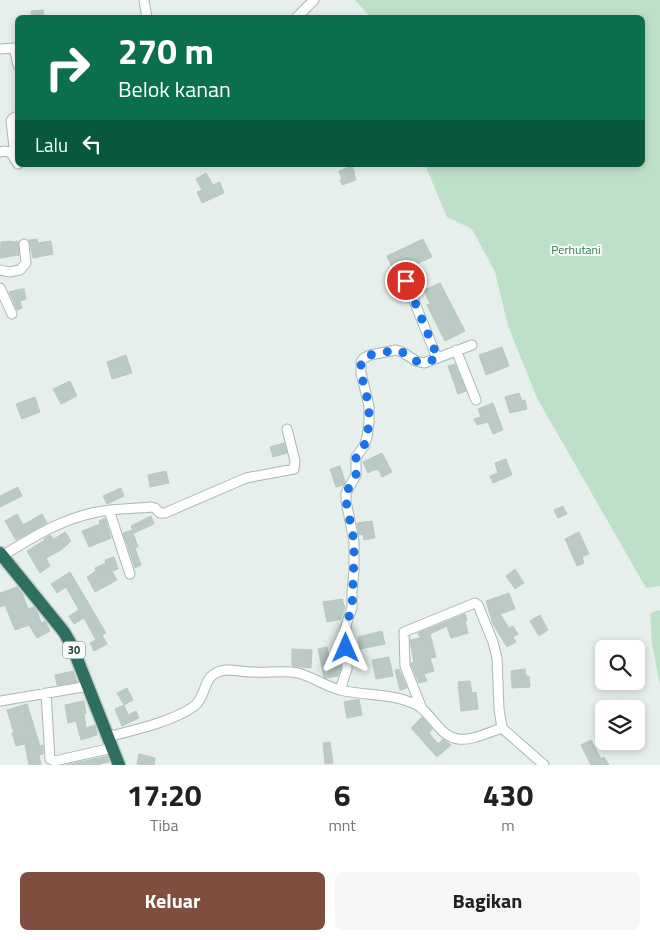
<!DOCTYPE html>
<html lang="id">
<style>
:root{--surface:#fff;--page:#f6f6f6;--text:#202124;--muted:#757577;--accent:#7f4e3f}
body{margin:0;font-family:"Titillium Web",sans-serif;background:var(--page);color:var(--text);height:100vh;display:flex;flex-direction:column;font-size:19px;white-space:nowrap}
*{box-sizing:border-box;margin:0}
p{font-size:16px;color:var(--muted)}
.icon{flex:none;width:28px;height:28px;fill:none;stroke:currentColor;stroke-width:2;stroke-linecap:round;stroke-linejoin:round}
.map{position:relative;height:765px;overflow:hidden}
.sheet{display:flex;flex-direction:column;background:var(--surface);flex:1}
.sheet>*{flex:none}
.guide{position:absolute;left:15px;top:15px;width:630px;height:152px;border-radius:8px;box-shadow:0 2px 8px #0003;background:#0b6e4f;color:#fff;overflow:hidden}
.buttons{position:absolute;left:595px;top:640px;display:grid;gap:10px}
.buttons a{display:grid;place-items:center;width:50px;height:50px;border-radius:8px;background:var(--surface);box-shadow:0 2px 8px #0003;font-size:25px}
.pin{position:absolute;display:grid;place-items:center;width:42px;height:42px;color:#fff;margin:-21px;border:2px solid #fff;border-radius:50%;box-shadow:0 1px 5px #0007}
.me{position:absolute;width:55px;margin:-28px;rotate:0deg;stroke-linejoin:round;filter:drop-shadow(0 0 4px #0008)}
.turn{display:flex;align-items:center;gap:18px;height:105px;padding:0 20px;font-size:22px}
.turn .icon{width:65px;height:65px;stroke-width:2.5}
.turn b{display:block;font-size:35px;line-height:42px}
.then{display:flex;align-items:center;height:48px;padding:0 20px;background:#0003;gap:10px;font-size:19px}
.eta{display:flex;justify-content:space-evenly;align-items:center;height:85px;text-align:center}
.eta b{font-size:30px;font-weight:700;line-height:35px}
.action{display:flex;gap:10px;margin-top:auto;padding:10px 20px}
.action a{flex:1;height:58px;border-radius:8px;background:var(--accent);color:#fff;font-size:20px;font-weight:700;line-height:58px;text-align:center}
.action a+a{background:var(--page);color:var(--text)}
.map>svg:first-child{display:block}
</style>
<div class="map">
<svg width="660" height="765" viewBox="0 0 660 765">
<rect width="100%" height="100%" fill="#e6efeb"/>
<path fill="#bfe0c8" d="M 355,0 L 660,0 L 660,586 L 646,588 L 537,398 L 508,326 L 495,272 L 472,229 L 447,217 L 425,165 L 642,165 L 642,18 L 370,17 Z
M 660,610 L 660,684 L 652,644 L 650,613 Z"/>
<path fill="#bbcac4" stroke="#b8c9c2" d="M 43,10 L 44,18 L 31,18 L 31,11 Z
M 352,166 L 355,174 L 354,174 L 356,180 L 342,185 L 340,180 L 342,179 L 339,171 Z
M 206,173 L 213,185 L 220,182 L 224,193 L 202,203 L 197,192 L 202,190 L 196,179 Z
M 37,239 L 38,243 L 51,241 L 53,254 L 33,258 L 29,240 Z
M 423,239 L 432,257 L 408,268 L 410,272 L 397,278 L 387,256 Z
M 11,241 L 12,242 L 18,241 L 19,255 L 0,258 L 1,242 Z
M 440,283 L 465,331 L 445,341 L 427,305 L 430,304 L 424,290 Z
M 21,289 L 24,289 L 26,299 L 20,301 L 22,308 L 17,310 L 9,292 Z
M 502,347 L 509,366 L 486,375 L 479,355 Z
M 126,355 L 132,373 L 112,379 L 107,362 Z
M 455,364 L 466,391 L 458,394 L 448,366 Z
M 70,381 L 77,396 L 61,404 L 53,389 Z
M 519,393 L 522,401 L 525,400 L 527,409 L 510,413 L 505,397 Z
M 35,397 L 40,412 L 22,419 L 16,404 Z
M 493,403 L 503,430 L 493,434 L 488,422 L 477,425 L 474,419 L 481,417 L 478,409 Z
M 284,443 L 287,453 L 273,457 L 270,447 Z
M 382,453 L 392,472 L 382,477 L 379,470 L 374,470 L 368,473 L 363,462 Z
M 506,459 L 512,475 L 493,483 L 490,476 L 498,473 L 495,463 Z
M 340,466 L 345,482 L 344,485 L 336,487 L 330,469 Z
M 166,471 L 169,483 L 150,487 L 148,475 Z
M 18,487 L 22,496 L 0,507 L 0,496 Z
M 121,488 L 124,496 L 107,504 L 103,496 Z
M 563,506 L 567,514 L 558,518 L 554,510 Z
M 17,514 L 23,525 L 42,514 L 47,523 L 16,540 L 5,521 Z
M 151,516 L 154,524 L 134,533 L 131,526 Z
M 105,518 L 111,538 L 89,547 L 82,531 L 100,524 L 99,521 Z
M 372,521 L 375,538 L 364,540 L 363,534 L 359,535 L 357,523 Z
M 132,530 L 138,547 L 135,548 L 141,565 L 135,568 L 123,533 Z
M 65,532 L 71,541 L 61,550 L 46,558 L 50,566 L 40,573 L 27,551 L 45,540 L 44,539 L 50,535 L 54,539 Z
M 579,532 L 589,554 L 582,557 L 584,563 L 577,566 L 565,539 Z
M 114,557 L 118,569 L 112,571 L 117,580 L 95,592 L 87,577 L 96,571 L 95,568 L 106,563 L 105,560 Z
M 515,569 L 524,583 L 515,589 L 506,576 Z
M 70,572 L 106,633 L 102,635 L 107,644 L 94,651 L 90,643 L 96,640 L 84,618 L 74,624 L 69,616 L 79,610 L 66,587 L 57,593 L 51,584 Z
M 17,587 L 22,593 L 28,609 L 34,607 L 37,611 L 41,623 L 45,621 L 50,631 L 37,638 L 29,625 L 15,630 L 5,605 L 0,607 L 0,593 Z
M 509,593 L 515,609 L 500,614 L 509,628 L 513,626 L 518,634 L 513,637 L 516,642 L 507,647 L 493,624 L 486,601 Z
M 342,599 L 345,608 L 341,619 L 327,622 L 323,602 Z
M 465,614 L 467,620 L 465,621 L 468,633 L 451,638 L 447,626 L 430,634 L 436,657 L 430,658 L 434,671 L 424,674 L 427,681 L 419,683 L 411,665 L 411,663 L 414,662 L 410,640 L 420,638 L 418,633 Z
M 540,615 L 548,630 L 539,636 L 530,621 Z
M 382,631 L 385,644 L 360,649 L 358,637 Z
M 327,647 L 328,653 L 332,656 L 339,654 L 341,668 L 338,676 L 326,678 L 324,677 L 318,649 Z
M 292,649 L 312,650 L 311,668 L 292,666 Z
M 389,657 L 393,676 L 376,679 L 372,660 Z
M 399,669 L 407,688 L 400,690 L 395,670 Z
M 525,669 L 526,676 L 529,676 L 530,687 L 512,688 L 511,671 Z
M 73,671 L 77,682 L 57,685 L 55,675 Z
M 470,681 L 472,693 L 476,692 L 478,709 L 461,711 L 458,682 Z
M 127,688 L 133,700 L 124,705 L 117,693 Z
M 359,699 L 362,715 L 347,718 L 344,702 Z
M 84,701 L 86,713 L 84,714 L 86,728 L 95,725 L 97,735 L 81,740 L 76,721 L 68,723 L 65,705 Z
M 27,704 L 40,746 L 43,745 L 43,754 L 39,755 L 41,765 L 29,765 L 25,744 L 16,746 L 12,733 L 14,733 L 7,710 Z
M 124,705 L 128,715 L 136,711 L 139,718 L 122,726 L 115,709 Z
M 422,717 L 432,729 L 429,733 L 438,744 L 443,739 L 451,745 L 437,757 L 411,728 Z
M 591,740 L 601,759 L 604,757 L 609,765 L 591,765 L 581,745 Z
M 330,742 L 333,763 L 325,764 L 323,743 Z
M 139,754 L 155,758 L 154,765 L 137,764 Z
M 107,756 L 109,762 L 100,764 L 100,765 L 66,765 Z"/>
<g fill="none" stroke-linecap="round" stroke-linejoin="round">
<defs>
<path id="minor" d="M 144,0 L 147,18
M 296,18 L 314,0
M 0,49 L 14,48 L 18,65
M 0,152 L 5,151 L 11,153 L 18,164
M 11,153 L 14,147 L 11,121 L 13,118 L 18,116
M 0,270 L 9,272 L 20,270 L 26,263 L 24,244
M 406,281 L 437,358
M 0,288 L 12,314
M 456,350 L 476,400
M 109,510 L 130,574
M 2,556 C 33,537 61,519 97,512 C 115,508 134,509 151,507 L 155,508 L 160,513 L 165,513 L 246,478 L 294,469 L 295,461 L 287,429
M 340,690 L 347,669 L 347,656 L 345,632 L 347,622 L 352,608 L 352,592 L 354,571 L 354,541 L 346,501 L 346,493 L 356,475 L 356,457 L 364,446 L 367,437 L 369,422 L 369,406 L 361,373 L 361,362 L 364,358 L 370,355 L 396,350 L 402,352 L 416,361 L 424,363 L 472,345
M 46,693 L 50,759 L 55,761 L 112,748
M 0,701 L 89,686
M 422,709 L 405,666 L 404,632 L 475,603 L 478,605 L 493,642 L 497,658 L 499,709 L 502,728
M 107,737 C 134,730 171,722 193,707 C 209,696 200,673 226,670 C 235,670 244,672 253,672 C 268,673 283,670 298,673 C 313,677 325,686 340,690 C 366,696 391,693 415,704 C 432,712 438,736 458,739 C 472,741 489,732 502,728 L 544,765"/>
<path id="highway" d="M 0,553 L 64,632 L 72,646 L 119,765"/>
</defs>
<use href="#minor" stroke="#a8b8b2" stroke-width="11"/>
<use href="#highway" stroke="#c2cac8" stroke-width="15"/>
<use href="#minor" stroke="#fff" stroke-width="9"/>
<use href="#highway" stroke="#2f6f62" stroke-width="12"/>
</g>
<g fill="none" stroke-linecap="round" stroke-linejoin="round">
<path stroke="#1a73e8" stroke-width="9" stroke-dasharray="0 16.2" d="M 346,648 L 345,632 L 347,622 L 352,608 L 354,557 L 354,541 L 346,501 L 346,493 L 356,475 L 356,457 L 364,446 L 367,437 L 369,422 L 369,406 L 361,373 L 361,362 L 364,358 L 370,355 L 396,350 L 402,352 L 416,361 L 424,363 L 438,358 L 406,281"/>
</g>
<g text-anchor="middle" dominant-baseline="central" stroke-width="4" stroke-linejoin="round" paint-order="stroke">
<rect fill="#f7fbf9" stroke="#637a73" stroke-width="1" x="63" y="641.5" width="22" height="17" rx="4"/>
<g font-size="11" font-weight="bold" fill="#24423a">
<text x="74" y="650">30</text>
</g>
<g font-size="12" fill="#2d7a4b" stroke="#f7fbf9">
<text x="576" y="249">Perhutani</text>
</g>
</g>
</svg>
<div class="buttons">
<a><svg class="icon" aria-label="search" viewBox="0 0 24 24"><circle cx="10" cy="10" r="6"/><path d="M15 15l6 6"/></svg></a>
<a><svg class="icon" aria-label="layers" viewBox="0 0 24 24"><path d="M12 4l9 5-9 5-9-5zM3 14l9 5 9-5"/></svg></a>
</div>
<div class="pin" style="left:406px;top:281px;background:#d93025"><svg class="icon" aria-label="arrive" viewBox="0 0 24 24"><path d="M6 21V4h12l-3 4 3 4H6"/></svg></div>
<svg class="me" style="left:346px;top:648px" viewBox="-20 -20 40 40"><path d="M0-17L14 15 0 8-14 15z" fill="#1a73e8" stroke="#fff" stroke-width="4"/></svg>
<div class="guide">
<div class="turn"><svg class="icon" aria-label="right" viewBox="0 0 24 24"><path d="M7 20v-9h11M14 6l5 5-5 5"/></svg><div><b>270 m</b>Belok kanan</div></div>
<div class="then">Lalu<svg class="icon" aria-label="left" viewBox="0 0 24 24"><path d="M17 20v-9H6M10 6l-5 5 5 5"/></svg></div>
</div>
</div>
<section class="sheet">
<div class="eta">
<div><b>17:20</b><p>Tiba</p></div>
<div><b>6</b><p>mnt</p></div>
<div><b>430</b><p>m</p></div>
</div>
<div class="action"><a>Keluar</a><a>Bagikan</a></div>
</section>
